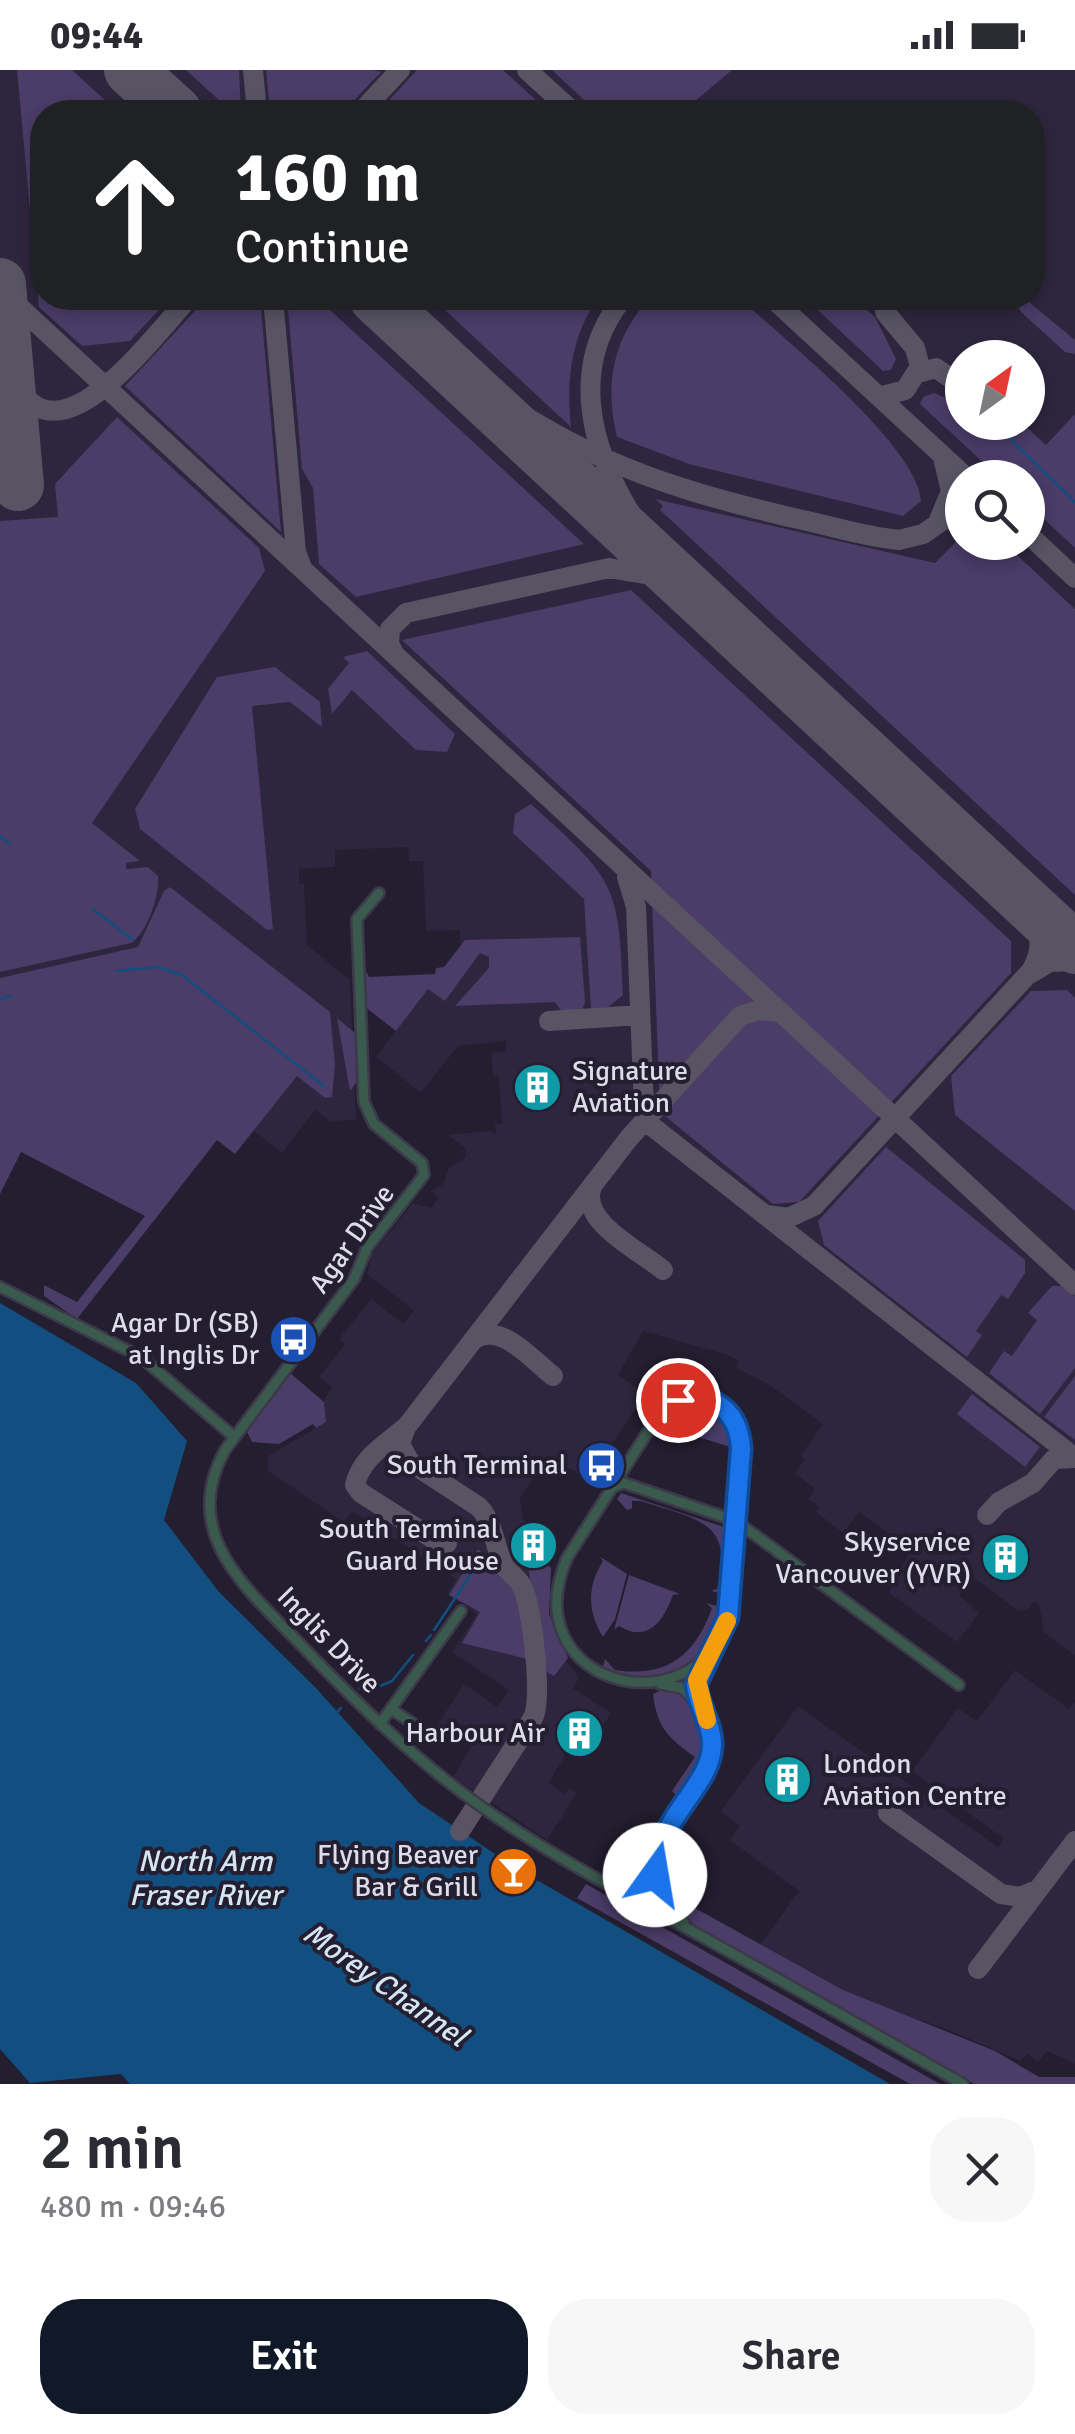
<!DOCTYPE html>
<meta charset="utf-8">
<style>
:root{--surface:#fff;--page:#f7f7f7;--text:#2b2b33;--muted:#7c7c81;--accent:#111827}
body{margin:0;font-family:Signika,sans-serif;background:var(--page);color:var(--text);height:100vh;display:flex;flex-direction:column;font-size:38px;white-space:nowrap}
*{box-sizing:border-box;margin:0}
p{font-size:32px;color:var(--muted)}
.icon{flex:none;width:55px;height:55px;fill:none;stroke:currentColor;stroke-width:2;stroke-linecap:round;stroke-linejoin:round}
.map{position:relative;height:2014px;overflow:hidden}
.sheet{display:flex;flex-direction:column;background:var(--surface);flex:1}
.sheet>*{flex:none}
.top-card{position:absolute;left:30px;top:30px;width:1015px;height:210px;border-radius:40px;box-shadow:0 5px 15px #0003;background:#202124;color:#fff;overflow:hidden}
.needle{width:65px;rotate:33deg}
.tools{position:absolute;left:945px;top:270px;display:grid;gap:20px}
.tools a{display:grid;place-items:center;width:100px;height:100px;border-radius:50%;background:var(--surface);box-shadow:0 5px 15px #0003;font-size:50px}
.pin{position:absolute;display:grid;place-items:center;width:85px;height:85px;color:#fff;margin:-42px;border:5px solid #fff;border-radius:50%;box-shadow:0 2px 10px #0007}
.me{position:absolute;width:110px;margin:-55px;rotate:13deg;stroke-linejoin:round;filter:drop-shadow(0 0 8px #0008)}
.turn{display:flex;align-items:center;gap:35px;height:210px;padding:0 40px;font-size:45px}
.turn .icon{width:130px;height:130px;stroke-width:2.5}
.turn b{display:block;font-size:70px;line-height:85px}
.round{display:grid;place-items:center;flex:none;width:105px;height:105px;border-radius:40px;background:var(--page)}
.head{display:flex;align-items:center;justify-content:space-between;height:170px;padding:0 40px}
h1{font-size:60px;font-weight:600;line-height:75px}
.cta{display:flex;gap:20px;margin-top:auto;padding:20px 40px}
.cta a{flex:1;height:115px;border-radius:40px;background:var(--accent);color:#fff;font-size:40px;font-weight:600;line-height:115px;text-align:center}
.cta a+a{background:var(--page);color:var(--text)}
.status{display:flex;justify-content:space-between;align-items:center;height:70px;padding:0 50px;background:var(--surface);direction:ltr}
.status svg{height:28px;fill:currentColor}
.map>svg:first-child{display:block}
</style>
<div class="status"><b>09:44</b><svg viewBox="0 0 49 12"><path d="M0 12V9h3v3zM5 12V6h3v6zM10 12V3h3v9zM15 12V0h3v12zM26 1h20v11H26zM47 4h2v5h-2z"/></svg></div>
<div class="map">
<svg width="1075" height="2014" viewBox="0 0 1075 2014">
<rect width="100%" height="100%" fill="#231e30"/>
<path fill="#2d263e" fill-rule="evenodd" d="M 0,0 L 1075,0 L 1075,1585 L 1044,1563 L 1039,1535 L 1034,1532 L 1028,1539 L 1018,1541 L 973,1507 L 959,1525 L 979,1543 L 957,1572 L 889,1523 L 911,1479 L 859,1442 L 843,1463 L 816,1442 L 819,1437 L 808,1429 L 815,1419 L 795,1403 L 805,1389 L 801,1385 L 823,1354 L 768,1314 L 736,1298 L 739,1291 L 728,1285 L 643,1261 L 618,1305 L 645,1324 L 588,1410 L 570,1398 L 564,1407 L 543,1393 L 520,1428 L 523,1450 L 535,1457 L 522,1479 L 546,1496 L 546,1543 L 560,1582 L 579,1608 L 573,1618 L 611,1643 L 583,1686 L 565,1676 L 564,1687 L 549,1712 L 564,1725 L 569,1718 L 577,1723 L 547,1770 L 453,1707 L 471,1677 L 438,1654 L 464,1614 L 497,1637 L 509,1620 L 452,1582 L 477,1544 L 447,1523 L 456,1509 L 352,1441 L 344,1452 L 268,1401 L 268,1386 L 326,1352 L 322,1334 L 332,1317 L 319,1307 L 345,1274 L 339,1269 L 371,1229 L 403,1254 L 414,1241 L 367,1204 L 371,1185 L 413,1133 L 431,1138 L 439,1128 L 431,1121 L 443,1114 L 449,1098 L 466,1087 L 465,1078 L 448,1065 L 490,1061 L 496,1065 L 495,1054 L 502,1053 L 499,1007 L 493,1006 L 491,983 L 506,981 L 506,971 L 458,976 L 421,1023 L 376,987 L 461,875 L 460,860 L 426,861 L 423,791 L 409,791 L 408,777 L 335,780 L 335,797 L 299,799 L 299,814 L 304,814 L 307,875 L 350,910 L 356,1049 L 331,1052 L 315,1040 L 282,1083 L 253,1060 L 235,1084 L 217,1070 L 159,1144 L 17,1060 L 0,1080 ZM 42,42 L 1032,42 L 1032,228 L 42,228 ZM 962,288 L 1028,288 L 1028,352 L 962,352 ZM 962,408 L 1028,408 L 1028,472 L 962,472 Z
M 1015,1600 L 1069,1639 L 1075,1632 L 1075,1994 L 1047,1981 L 1038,1992 L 1028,1984 L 1020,1991 L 942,1957 L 880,1939 L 848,1927 L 760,1875 L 799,1821 L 730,1770 L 740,1756 L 721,1741 L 798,1636 L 998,1777 L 1004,1769 L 912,1701 L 958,1638 L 977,1651 Z"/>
<path fill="#4b3c68" d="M 17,0 L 72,0 L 118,42 L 42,42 L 42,228 L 170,228 L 130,271 L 82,276 L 39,237 Z
M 186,0 L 239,0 L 241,42 L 232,42 Z
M 266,0 L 373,0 L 381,2 L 343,42 L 270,42 Z
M 417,0 L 503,0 L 549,42 L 378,42 Z
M 552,0 L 732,0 L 682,42 L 597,42 Z
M 207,228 L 260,228 L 281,462 L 125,316 Z
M 287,228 L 317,228 L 584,474 L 356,527 L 319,494 L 313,418 L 302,399 Z
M 432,228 L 598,228 C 571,267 566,311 571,357 Z
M 650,228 L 739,228 C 784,269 918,376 921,431 L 903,446 L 689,394 L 617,367 C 604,314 613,268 650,228 Z
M 805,228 L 854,228 L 875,247 L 896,289 L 891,300 L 883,301 Z
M 1024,228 L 1075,270 L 1075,284 L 1065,282 L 1021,242 L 1018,236 Z
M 934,323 L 962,335 L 962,352 L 1022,353 L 1046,375 L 1075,344 L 1075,478 L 1028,434 L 1028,408 L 999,407 L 920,334 L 923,327 Z
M 117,347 L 259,478 L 265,501 L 92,753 L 140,791 L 126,793 L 126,799 L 148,797 L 158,806 C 160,825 147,863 131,873 L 0,902 L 0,451 L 58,447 L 55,414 Z
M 655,429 L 935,493 L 960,468 L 962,472 L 1004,473 L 1075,539 L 1075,825 L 660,440 L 663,436 Z
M 631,520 L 1011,871 L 1011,903 L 799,1132 L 773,1134 L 660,1042 L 651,801 L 402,570 Z
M 367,581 L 455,664 L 447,682 L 416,680 L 352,620 L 332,644 L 328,619 L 349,593 L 343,587 Z
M 275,597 L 320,632 L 322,657 L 290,632 L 252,636 L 273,859 L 267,860 L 140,759 L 135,739 L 217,607 Z
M 531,734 C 614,810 619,811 623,925 L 608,937 L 591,939 L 584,829 L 513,763 L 515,744 Z
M 170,817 L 330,942 L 335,995 L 332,1027 L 325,1028 L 297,1006 L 235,1084 L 217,1070 L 77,1249 L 44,1226 L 44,1215 L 77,1232 L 145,1146 L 21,1082 L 0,1124 L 0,908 L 138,877 L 164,821 Z
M 580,867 L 585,932 L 582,940 L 562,942 L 555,932 L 455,936 L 489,898 L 489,887 L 480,883 L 445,931 L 428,919 L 396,961 L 365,937 L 366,901 L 369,907 L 435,904 L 436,898 L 444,897 L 465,870 Z
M 1067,920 L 1075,928 L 1075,1141 L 955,1045 L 951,1006 L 1031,921 Z
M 337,948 L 355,963 L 358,1010 L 350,1021 Z
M 886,1077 L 1025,1190 L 1025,1203 L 1008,1229 L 1001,1225 L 976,1261 L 982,1265 L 967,1287 L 824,1175 L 818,1151 Z
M 1052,1216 L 1062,1216 L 1075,1226 L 1075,1298 L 1040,1344 L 989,1303 L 1004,1281 L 1012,1286 L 1037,1250 L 1028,1243 Z
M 289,1302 L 324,1332 L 326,1352 L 316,1358 L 313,1354 L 279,1374 L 252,1372 L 247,1362 Z
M 1075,1306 L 1075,1370 L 1044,1347 Z
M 972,1324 L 1040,1377 L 1025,1397 L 957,1344 Z
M 687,1339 C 713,1336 733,1352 734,1378 L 665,1357 L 674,1344 Z
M 621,1423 L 730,1459 L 724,1524 L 711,1521 L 717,1519 C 736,1450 694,1449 641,1431 L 632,1431 L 632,1438 L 627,1440 L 617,1429 Z
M 526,1477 L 551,1498 L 549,1544 L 568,1588 L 554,1606 L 541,1599 Z
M 478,1479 L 521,1519 L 527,1589 L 462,1573 L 480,1542 L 449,1525 Z
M 599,1486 L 627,1504 L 615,1549 L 603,1567 C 587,1541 587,1516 603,1491 Z
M 629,1505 L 680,1524 L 673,1525 C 664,1550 648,1574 619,1556 L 614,1560 Z
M 706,1533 L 724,1538 C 723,1592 646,1625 603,1596 L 605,1589 L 615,1600 C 666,1608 695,1586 712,1538 Z
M 666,1618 C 694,1625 714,1657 705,1687 C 701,1701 687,1714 677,1726 L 672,1721 L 695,1687 C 668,1668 657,1657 653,1624 Z
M 674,1804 L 693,1837 L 843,1920 L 995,1981 L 1039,2007 L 1075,2007 L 1075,2014 L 974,2014 L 696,1857 L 669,1827 L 663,1807 Z
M 586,1814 L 940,2014 L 910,2014 L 577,1828 Z"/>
<path fill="#124f80" d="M 0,1233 L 136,1313 L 187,1371 L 164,1450 L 219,1522 L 316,1618 L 419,1733 L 501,1788 L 493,1800 L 527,1821 L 535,1809 L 890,2014 L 130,2014 L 121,2004 L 30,2013 L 0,1979 Z"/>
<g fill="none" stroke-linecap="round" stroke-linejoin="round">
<path stroke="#124f80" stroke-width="2.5" d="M 993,352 L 1075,432
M 0,766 L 10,774
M 93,839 L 133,870
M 116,901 L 158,897 L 182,905 L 324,1016
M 0,929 L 11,926
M 434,1560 L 477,1495
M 426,1571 L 431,1565
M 359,1619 L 369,1610 L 380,1616 L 392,1611 L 413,1585
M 335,1644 L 341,1638"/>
<path stroke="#585464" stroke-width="20" d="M 132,0 L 140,10
M 253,0 L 257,42
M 527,0 L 573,42
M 361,42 L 400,0
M 0,219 L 1075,1215
M 273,228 L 296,482 L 302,498
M 623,228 C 550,319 613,437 682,510
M 772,228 L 967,408
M 6,284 C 41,421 147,273 189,228
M 437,286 C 562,380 643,413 794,448 C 828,455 864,467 899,470 L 923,464 L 962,437
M 915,304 L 936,298 L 962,316
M 879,327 L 905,320 L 920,297 L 915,278 L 885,242
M 939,450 L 951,421 L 943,388
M 1028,464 L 1075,508
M 395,585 L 389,574 L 390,559 L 406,543 L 609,498 L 662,507 L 704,534
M 627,807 L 636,837 L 644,1038 L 649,1054 L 1075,1388
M 1028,905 L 1050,892 L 1075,891
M 549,951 L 640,945
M 592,1117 C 578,1151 640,1181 663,1200
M 767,1145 L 788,1148 L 814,1136 L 1031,901 C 1050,869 1035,845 1012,820
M 473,1270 C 500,1250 532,1290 553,1306
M 406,1357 L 400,1374 L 410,1392 L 479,1437 C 494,1453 494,1475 503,1494 C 508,1503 519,1508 523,1518 C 532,1540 543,1628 533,1648 L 460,1761
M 987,1445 L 999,1432 L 1033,1413 L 1054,1389 L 1075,1388
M 447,1473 L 432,1468 L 361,1423 L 355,1415 C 361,1387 388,1373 407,1356 L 629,1068 L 740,946 L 759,940 L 778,942
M 888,1743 L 1001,1824 L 1020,1827 L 1039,1819
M 978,1899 L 1075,1771"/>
<path stroke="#585464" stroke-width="52" d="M 130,0 L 176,42
M 0,214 L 18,415
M 375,228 L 1075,878"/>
<defs>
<path id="minor" d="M 379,823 L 357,849 L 364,1032 L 374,1054 L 422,1093 L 424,1105 L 367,1178 L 354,1209 L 225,1380 C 178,1466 249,1520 304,1578 C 353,1629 403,1678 460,1721 C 534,1777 618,1820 699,1865 C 788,1914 875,1964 963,2014
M 0,1217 L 141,1287 L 233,1366
M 687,1328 L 724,1338 L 739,1361 L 728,1547 C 696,1661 512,1616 567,1488 L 656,1349 L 673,1332 Z
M 613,1417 L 624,1413 L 736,1451 L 959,1615
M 660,1614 L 682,1618 L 697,1633
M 394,1641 L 432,1666
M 380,1654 L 461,1541
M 655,1807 L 664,1831 L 684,1852
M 625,1824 L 657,1767 L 707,1696 L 711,1666 L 696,1615 L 710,1585
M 625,1824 L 652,1810 L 663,1765"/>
</defs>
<use href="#minor" stroke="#3d394a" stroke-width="14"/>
<use href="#minor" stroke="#395a4c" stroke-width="9"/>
</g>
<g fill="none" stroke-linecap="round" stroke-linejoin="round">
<defs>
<path id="route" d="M 655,1805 C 658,1745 710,1718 712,1676 C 713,1655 698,1636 696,1615 L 728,1547 L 741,1379 C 739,1343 715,1321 678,1330"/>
</defs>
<use href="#route" stroke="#114b97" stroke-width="25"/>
<use href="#route" stroke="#1a73e8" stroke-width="18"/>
<path stroke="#f59e0b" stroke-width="18" d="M 707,1650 L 697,1610 L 727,1551"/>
</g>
<defs>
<symbol id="building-disc" viewBox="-11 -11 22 22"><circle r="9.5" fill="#0f9aa8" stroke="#231e30"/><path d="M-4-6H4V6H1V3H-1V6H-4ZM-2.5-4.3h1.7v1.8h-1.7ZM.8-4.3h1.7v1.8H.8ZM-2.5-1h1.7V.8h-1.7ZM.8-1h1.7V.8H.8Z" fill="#fff"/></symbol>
<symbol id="bus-disc" viewBox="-11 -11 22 22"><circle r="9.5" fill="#1a4fb4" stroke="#231e30"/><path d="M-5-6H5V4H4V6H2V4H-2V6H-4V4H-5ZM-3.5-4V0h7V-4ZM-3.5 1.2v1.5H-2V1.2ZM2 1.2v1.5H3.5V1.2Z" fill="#fff"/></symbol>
<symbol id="bar-disc" viewBox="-11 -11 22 22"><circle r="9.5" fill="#e8710a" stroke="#231e30"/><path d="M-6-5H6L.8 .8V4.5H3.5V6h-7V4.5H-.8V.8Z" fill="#fff"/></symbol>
</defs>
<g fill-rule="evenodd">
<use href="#building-disc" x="510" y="990" width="55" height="55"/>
<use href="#bus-disc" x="266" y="1242" width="55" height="55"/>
<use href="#bus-disc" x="574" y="1368" width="55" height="55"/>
<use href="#building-disc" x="506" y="1448" width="55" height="55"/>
<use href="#building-disc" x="978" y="1460" width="55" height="55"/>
<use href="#building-disc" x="552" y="1636" width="55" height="55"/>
<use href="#building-disc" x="760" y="1682" width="55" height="55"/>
<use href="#bar-disc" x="486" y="1774" width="55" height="55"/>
</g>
<g text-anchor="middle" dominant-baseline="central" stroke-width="8" stroke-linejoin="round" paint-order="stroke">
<g font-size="28" fill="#dfdce9" stroke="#231e30" text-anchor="end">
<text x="572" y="1001" text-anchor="start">Signature<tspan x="572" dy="32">Aviation</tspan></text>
<text x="259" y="1253">Agar Dr (SB)<tspan x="259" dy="32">at Inglis Dr</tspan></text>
<text x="567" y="1395">South Terminal</text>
<text x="499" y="1459">South Terminal<tspan x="499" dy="32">Guard House</tspan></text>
<text x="971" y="1472">Skyservice<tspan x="971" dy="32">Vancouver (YVR)</tspan></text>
<text x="545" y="1663">Harbour Air</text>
<text x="823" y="1694" text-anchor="start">London<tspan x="823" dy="32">Aviation Centre</tspan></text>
<text x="478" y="1785">Flying Beaver<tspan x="478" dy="32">Bar &amp; Grill</tspan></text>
</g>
<g font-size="28" fill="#dfdce9" stroke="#231e30">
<text transform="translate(352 1169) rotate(-55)">Agar Drive</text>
<text transform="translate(329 1570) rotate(46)">Inglis Drive</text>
</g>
<g font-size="30" font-style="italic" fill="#d5e5f3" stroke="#231e30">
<text x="205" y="1791">North Arm<tspan x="205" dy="34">Fraser River</tspan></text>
<text transform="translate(385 1915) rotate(35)">Morey Channel</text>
</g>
</g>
</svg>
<div class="tools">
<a><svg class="needle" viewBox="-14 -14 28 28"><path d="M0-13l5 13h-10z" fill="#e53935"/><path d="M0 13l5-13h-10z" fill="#7c7c81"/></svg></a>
<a><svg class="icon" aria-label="search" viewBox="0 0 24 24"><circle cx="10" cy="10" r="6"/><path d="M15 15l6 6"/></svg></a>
</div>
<div class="pin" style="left:678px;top:1330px;background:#d93025"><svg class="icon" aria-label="arrive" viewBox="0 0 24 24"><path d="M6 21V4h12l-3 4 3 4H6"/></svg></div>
<svg class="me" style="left:655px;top:1805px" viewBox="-20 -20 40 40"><circle r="19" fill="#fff"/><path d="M0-13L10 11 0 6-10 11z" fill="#1a73e8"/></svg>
<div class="top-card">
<div class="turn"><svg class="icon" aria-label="ahead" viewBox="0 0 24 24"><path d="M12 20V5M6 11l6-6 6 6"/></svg><div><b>160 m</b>Continue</div></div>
</div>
</div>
<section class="sheet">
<div class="head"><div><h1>2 min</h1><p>480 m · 09:46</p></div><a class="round"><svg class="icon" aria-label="close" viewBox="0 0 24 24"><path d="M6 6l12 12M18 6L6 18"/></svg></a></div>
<div class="cta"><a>Exit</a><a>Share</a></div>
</section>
